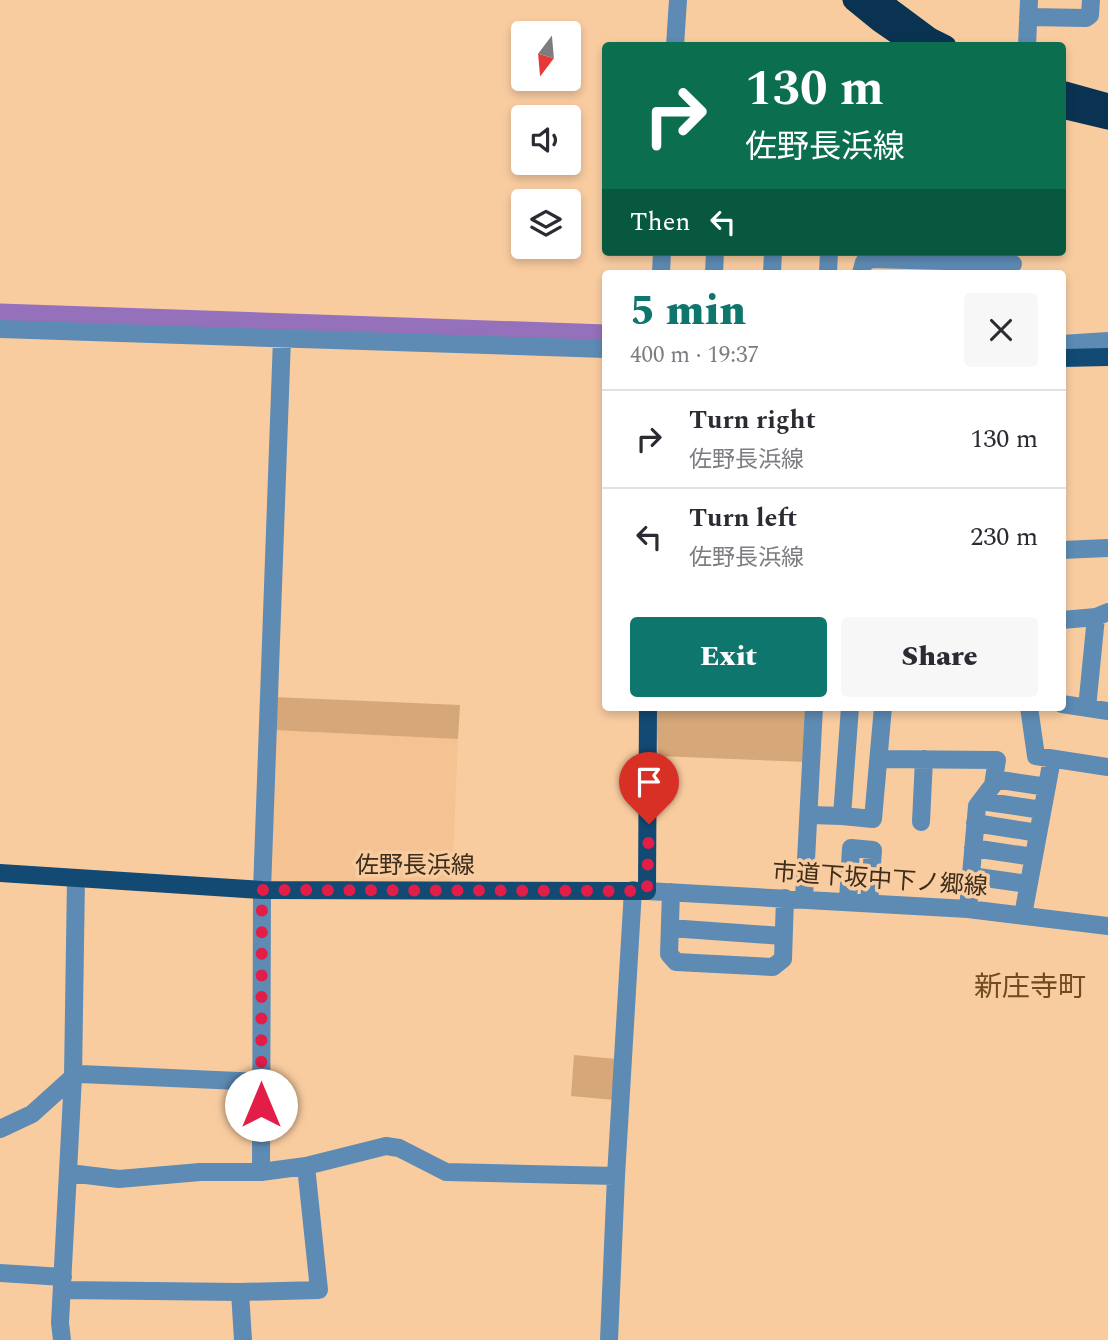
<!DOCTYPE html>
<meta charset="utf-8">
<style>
:root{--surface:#fff;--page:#f7f7f7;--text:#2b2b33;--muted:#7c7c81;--line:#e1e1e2;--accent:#0f766e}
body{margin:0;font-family:Spectral,"Noto Sans JP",serif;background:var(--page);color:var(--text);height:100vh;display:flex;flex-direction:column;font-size:26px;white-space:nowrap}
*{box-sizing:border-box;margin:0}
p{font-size:23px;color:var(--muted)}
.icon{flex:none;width:38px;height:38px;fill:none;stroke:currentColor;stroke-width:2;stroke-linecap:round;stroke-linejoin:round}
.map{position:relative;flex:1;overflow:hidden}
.drawer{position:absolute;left:602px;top:270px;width:464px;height:441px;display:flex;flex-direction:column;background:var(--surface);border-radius:7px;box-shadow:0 4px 10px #0003}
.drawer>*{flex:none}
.guide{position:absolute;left:602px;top:42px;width:464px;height:214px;border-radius:7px;box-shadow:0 4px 10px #0003;background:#0b6e4f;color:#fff;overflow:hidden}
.needle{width:46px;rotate:196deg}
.fabs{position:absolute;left:511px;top:21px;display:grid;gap:14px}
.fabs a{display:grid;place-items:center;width:70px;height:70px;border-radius:7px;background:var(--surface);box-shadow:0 4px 10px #0003;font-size:35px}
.pin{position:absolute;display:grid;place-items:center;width:60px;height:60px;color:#fff;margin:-72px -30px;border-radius:50% 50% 50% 0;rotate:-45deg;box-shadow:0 0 7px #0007}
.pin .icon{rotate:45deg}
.me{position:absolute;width:77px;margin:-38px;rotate:0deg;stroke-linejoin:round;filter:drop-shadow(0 0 5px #0008)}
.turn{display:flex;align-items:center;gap:24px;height:147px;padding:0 28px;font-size:32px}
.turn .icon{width:91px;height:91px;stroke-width:2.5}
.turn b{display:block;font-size:49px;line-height:60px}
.then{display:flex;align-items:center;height:66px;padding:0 28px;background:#0003;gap:14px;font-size:26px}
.round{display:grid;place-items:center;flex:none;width:74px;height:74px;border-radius:7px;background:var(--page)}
.headline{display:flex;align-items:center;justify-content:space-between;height:119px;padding:0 28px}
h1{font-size:42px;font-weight:800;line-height:52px;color:var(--accent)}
.button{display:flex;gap:14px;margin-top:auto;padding:14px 28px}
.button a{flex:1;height:80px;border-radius:7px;background:var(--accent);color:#fff;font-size:28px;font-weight:800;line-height:80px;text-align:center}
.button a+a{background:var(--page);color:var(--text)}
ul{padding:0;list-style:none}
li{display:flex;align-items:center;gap:21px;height:98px;padding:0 28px;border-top:2px solid var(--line)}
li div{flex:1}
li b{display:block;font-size:26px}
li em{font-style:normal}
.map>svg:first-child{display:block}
</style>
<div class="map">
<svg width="1108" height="1340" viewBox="0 0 1108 1340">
<rect width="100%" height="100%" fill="#f9cca0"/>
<path fill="#f5c391" d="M 272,730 L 458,739 L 452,883 L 267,884 Z"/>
<path fill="#d6a779" d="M 274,697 L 460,705 L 458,739 L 272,730 Z
M 656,707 L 809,707 L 807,762 L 658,756 Z
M 574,1055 L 616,1059 L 614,1100 L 571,1096 Z"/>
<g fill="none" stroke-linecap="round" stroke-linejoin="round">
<path stroke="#9570bb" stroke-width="19" d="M 0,313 L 606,334"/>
<path stroke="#5d8bb4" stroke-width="18" d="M 1028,17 L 1086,18 L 1090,15 L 1091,0
M 675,46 L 678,0
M 1027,46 L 1029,0
M 980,262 L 1013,264
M 661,273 L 662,252
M 714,273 L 715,252
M 772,273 L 773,252
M 828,273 L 829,252
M 861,273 L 864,262 L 872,259 L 980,262 L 980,273
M 0,329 L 606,349
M 1062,344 L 1108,341
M 1062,550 L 1108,548
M 1062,620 L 1096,617 L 1108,612
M 1062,704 L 1108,711
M 1029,707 L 1036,756 L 1108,767
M 1087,708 L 1096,617
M 879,759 L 997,760 L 993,785 L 977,806 L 968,909
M 994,779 L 1047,787
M 981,801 L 1042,810
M 810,815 L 842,816 L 850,707
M 842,816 L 873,819 L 883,707
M 921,822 L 924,759
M 975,823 L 1038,833
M 973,848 L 1033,857
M 971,876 L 1028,884
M 647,891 L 968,909 L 1108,926
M 671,892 L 669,954 L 676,962 L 773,967 L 783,959 L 785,898
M 804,898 L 814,707
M 848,901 L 851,848 L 873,850 L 869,903
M 1023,915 L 1052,759
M 670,928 L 783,936
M 0,1129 L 32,1114 L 73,1077 L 80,1074 L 261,1082
M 261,1172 L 262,890 L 282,338
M 69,1173 L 119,1179 L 200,1172 L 261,1172 L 306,1166 L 386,1146 L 399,1148 L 446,1172 L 616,1176
M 0,1273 L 63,1277
M 62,1290 L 240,1292 L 319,1290 L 306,1166
M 240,1292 L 243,1340
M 62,1340 L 60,1323 L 73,1077 L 76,878
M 609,1340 L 616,1176 L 633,890"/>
<path stroke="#124a74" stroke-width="18" d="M 1062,358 L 1108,357
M 0,873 L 262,890 L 647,891 L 648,707"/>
<path stroke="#0a3352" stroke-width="21" d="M 853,0 L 880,22 L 915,46
M 879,0 L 930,38 L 946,46
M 1062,91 L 1108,104
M 1062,108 L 1108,119"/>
</g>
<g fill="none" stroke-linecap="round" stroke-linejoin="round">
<path stroke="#e11d48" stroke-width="12" stroke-dasharray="0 21.6" d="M 261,1105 L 262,890 L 647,891 L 649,824"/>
</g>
<g text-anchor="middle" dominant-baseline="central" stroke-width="7" stroke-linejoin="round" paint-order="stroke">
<g font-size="24" fill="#3f2d1c" stroke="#f9cca0">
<text x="415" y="866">佐野長浜線</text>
<text transform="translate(880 880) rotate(4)">市道下坂中下ノ郷線</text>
</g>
<g font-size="28" fill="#704a20" stroke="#f9cca0">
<text x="1030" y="987">新庄寺町</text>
</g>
</g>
</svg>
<div class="fabs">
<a><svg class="needle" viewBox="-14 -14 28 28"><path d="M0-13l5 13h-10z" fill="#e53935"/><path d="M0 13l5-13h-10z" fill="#7c7c81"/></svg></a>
<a><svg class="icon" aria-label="sound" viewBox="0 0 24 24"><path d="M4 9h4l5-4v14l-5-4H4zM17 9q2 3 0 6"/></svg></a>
<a><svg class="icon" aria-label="layers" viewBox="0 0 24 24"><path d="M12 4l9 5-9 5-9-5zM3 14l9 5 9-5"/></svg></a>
</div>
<div class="pin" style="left:649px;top:824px;background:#d93025"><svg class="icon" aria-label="arrive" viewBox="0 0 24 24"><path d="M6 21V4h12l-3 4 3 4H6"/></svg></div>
<svg class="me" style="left:261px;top:1105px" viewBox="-20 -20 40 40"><circle r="19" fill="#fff"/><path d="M0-13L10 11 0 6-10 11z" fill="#e11d48"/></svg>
<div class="guide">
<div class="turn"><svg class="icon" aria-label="right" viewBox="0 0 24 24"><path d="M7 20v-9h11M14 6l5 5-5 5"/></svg><div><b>130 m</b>佐野長浜線</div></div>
<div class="then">Then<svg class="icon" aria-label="left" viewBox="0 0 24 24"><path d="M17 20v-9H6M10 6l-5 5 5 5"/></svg></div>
</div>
<section class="drawer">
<div class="headline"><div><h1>5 min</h1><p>400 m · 19:37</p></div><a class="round"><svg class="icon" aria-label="close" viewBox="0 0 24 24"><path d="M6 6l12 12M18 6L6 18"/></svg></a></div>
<ul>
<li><svg class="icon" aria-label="right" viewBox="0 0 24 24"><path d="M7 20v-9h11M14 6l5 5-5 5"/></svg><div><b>Turn right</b><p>佐野長浜線</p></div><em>130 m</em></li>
<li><svg class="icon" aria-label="left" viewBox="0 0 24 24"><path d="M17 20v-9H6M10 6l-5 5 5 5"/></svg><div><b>Turn left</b><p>佐野長浜線</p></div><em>230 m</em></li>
</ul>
<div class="button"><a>Exit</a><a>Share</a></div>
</section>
</div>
